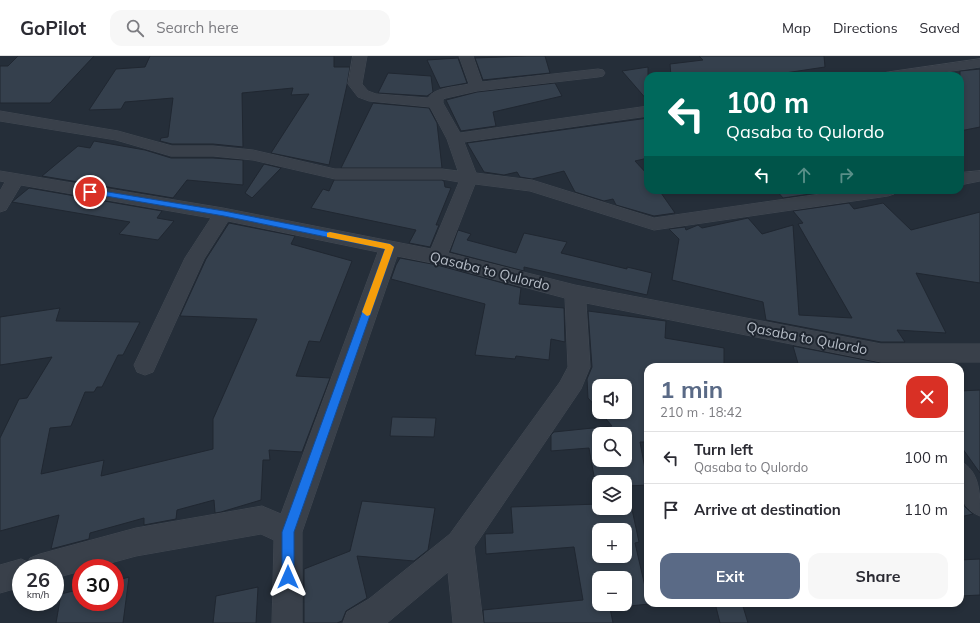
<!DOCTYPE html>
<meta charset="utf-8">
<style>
:root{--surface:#fff;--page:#f7f7f7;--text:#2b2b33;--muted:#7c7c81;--line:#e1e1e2;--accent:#5a6a86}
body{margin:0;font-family:Mulish,sans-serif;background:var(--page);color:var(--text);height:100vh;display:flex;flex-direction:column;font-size:15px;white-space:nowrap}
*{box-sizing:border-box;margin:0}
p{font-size:13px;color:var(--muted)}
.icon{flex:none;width:22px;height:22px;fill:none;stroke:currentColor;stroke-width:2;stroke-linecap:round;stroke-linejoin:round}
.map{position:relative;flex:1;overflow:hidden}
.side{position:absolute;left:644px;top:307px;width:320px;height:244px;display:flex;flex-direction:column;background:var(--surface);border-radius:12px;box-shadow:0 2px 6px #0003}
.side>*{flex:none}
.top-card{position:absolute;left:644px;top:16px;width:320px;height:122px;border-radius:12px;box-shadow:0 2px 6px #0003;background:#00695c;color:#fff;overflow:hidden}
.buttons{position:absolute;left:592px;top:323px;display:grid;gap:8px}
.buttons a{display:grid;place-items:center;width:40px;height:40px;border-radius:8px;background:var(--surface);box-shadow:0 2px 6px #0003;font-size:20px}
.speed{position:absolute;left:12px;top:503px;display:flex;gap:8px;font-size:20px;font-weight:700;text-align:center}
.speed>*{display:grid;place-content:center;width:52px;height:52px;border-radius:50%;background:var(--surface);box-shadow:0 2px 6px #0003;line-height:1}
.speed small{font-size:10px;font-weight:400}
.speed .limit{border:6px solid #d22;background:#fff;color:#111}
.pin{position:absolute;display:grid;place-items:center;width:34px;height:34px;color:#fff;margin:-17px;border:2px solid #fff;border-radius:50%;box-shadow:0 1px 4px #0007}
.me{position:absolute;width:44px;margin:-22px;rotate:0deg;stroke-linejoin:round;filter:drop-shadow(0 0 3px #0008)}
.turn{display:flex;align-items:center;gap:14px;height:84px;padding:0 16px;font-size:18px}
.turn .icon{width:52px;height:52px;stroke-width:2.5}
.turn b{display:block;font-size:28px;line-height:34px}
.lanes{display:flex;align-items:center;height:38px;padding:0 16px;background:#0003;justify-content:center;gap:20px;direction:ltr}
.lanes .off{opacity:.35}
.round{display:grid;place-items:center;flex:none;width:42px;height:42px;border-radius:12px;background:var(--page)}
.head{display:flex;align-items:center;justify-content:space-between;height:68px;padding:0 16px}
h1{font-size:24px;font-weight:700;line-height:30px;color:var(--accent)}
.cta{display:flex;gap:8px;margin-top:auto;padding:8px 16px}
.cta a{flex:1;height:46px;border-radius:12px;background:var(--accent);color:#fff;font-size:16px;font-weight:700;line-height:46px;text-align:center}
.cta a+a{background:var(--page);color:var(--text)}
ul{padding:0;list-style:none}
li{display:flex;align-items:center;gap:12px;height:52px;padding:0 16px;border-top:1px solid var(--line)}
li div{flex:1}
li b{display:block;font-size:15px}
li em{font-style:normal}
header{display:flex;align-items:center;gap:24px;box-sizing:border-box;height:56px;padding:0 20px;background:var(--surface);border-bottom:1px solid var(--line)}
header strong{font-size:19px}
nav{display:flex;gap:22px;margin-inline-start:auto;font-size:14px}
.search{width:280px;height:36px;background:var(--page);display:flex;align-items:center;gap:10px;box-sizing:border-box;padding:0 14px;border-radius:12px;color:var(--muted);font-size:15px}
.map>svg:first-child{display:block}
</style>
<header>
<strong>GoPilot</strong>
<div class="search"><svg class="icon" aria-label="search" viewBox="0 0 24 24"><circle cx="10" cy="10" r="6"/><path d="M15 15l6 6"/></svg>Search here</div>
<nav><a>Map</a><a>Directions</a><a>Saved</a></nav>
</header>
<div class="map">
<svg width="980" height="567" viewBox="0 0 980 567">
<rect width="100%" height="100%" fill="#252e39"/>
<path fill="#35404d" stroke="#202731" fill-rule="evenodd" d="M 18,0 L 94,0 L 50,47 L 0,47 L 0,10 L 8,10 Z
M 150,0 L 334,0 L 334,11 L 350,11 L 347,29 L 329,109 L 271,97 L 309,38 L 291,39 L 293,32 L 242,37 L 243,91 L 213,88 L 172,88 L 160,85 L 161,82 L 168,81 L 173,42 L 125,46 L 121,53 L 89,54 L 116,13 L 145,11 Z
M 527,0 L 545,0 L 550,17 L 483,24 L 475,2 Z
M 699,0 L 824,0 L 825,11 L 765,20 L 671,20 L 670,8 L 703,4 Z
M 458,2 L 467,27 L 440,32 L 427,4 Z
M 648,11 L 648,45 L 622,15 Z
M 980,13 L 980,71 L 960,75 L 960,15 Z
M 388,17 L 431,20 L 433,36 L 427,40 L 378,37 Z
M 555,27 L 562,40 L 493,56 L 496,70 L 461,75 L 446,44 L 477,36 Z
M 373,47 L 429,52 L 437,67 L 442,112 L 341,112 Z
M 648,62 L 648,102 L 635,105 L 648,119 L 648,134 L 659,134 L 675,157 L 654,160 L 616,149 L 613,143 L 604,145 L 575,136 L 564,115 L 532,123 L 520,121 L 517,116 L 504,119 L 484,116 L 467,87 Z
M 94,85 L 145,94 L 171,102 L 213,102 L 243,104 L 243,129 L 187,124 L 173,142 L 42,120 L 78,90 L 90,92 Z
M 264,108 L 281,112 L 252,142 L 245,137 Z
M 334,124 L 442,124 L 444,125 L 445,131 L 451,132 L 436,169 L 439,169 L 430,191 L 409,187 L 416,174 L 311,152 L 323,133 L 329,135 Z
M 29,132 L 162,155 L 157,162 L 174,165 L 158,184 L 119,178 L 130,166 L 12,146 Z
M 776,134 L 837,134 L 783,142 Z
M 849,147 L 854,153 L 883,147 L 911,174 L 980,156 L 980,227 L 916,217 L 946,277 L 897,274 L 905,286 L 881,286 L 766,264 L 763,246 L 672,224 L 679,183 L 669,173 L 685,171 L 686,174 L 698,169 L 702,172 L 748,162 L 762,178 L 793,169 L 799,259 L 852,262 L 798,168 L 803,167 L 793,155 Z
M 229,167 L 295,180 L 291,188 L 352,205 L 320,286 L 309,285 L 296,320 L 330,322 L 302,396 L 269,394 L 270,404 L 263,404 L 261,444 L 221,456 L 215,457 L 214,444 L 177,454 L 176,463 L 144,469 L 144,462 L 90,477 L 89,483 L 51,493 L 59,459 L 0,475 L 0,382 L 19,343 L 27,342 L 52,301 L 0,309 L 0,261 L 60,252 L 56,265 L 140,266 L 123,299 L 118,299 L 102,331 L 97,331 L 94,336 L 85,336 L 71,370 L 50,372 L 41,418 L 104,404 L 101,420 L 213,393 L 213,363 L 257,263 L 180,260 L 206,203 Z
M 458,174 L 471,178 L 467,184 L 516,197 L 524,177 L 567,186 L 561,197 L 627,213 L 627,211 L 652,217 L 647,239 L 524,211 L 524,215 L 450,196 Z
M 400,202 L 437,209 L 521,232 L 519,248 L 564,252 L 565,286 L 551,283 L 549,304 L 516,300 L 515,303 L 475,299 L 485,248 L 391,223 L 396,209 Z
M 588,255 L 666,265 L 665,282 L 724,292 L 724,311 L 648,311 L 648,386 L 640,386 L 648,429 L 627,430 L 639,486 L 635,487 L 649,548 L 610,552 L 613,567 L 484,567 L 483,554 L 583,544 L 574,491 L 486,498 L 485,478 L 513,477 L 511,451 L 599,448 L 589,392 L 551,395 L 551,379 L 554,376 L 612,370 L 600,356 L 625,356 L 625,330 L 599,330 L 599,354 L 588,342 L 587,323 L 592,311 ZM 599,378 L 625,378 L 625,404 L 599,404 ZM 599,426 L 625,426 L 625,452 L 599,452 ZM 599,474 L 625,474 L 625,500 L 599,500 ZM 599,522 L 625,522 L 625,548 L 599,548 Z
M 793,290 L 881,307 L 917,308 L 919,311 L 799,311 Z
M 980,334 L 980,417 L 960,389 L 960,335 Z
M 392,361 L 436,362 L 434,381 L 390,380 Z
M 960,440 L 965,451 L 973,458 L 960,461 Z
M 362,445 L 435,452 L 428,494 L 414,505 L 357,500 L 367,542 L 346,555 L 342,565 L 337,567 L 304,567 L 304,513 L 350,495 Z
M 980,503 L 980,539 L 960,540 L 960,504 Z
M 129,521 L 123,567 L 56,567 L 61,538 L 81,533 L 81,546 L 115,546 L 115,525 Z
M 258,531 L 256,567 L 213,567 L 216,540 Z
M 715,547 L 742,547 L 748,567 L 720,567 Z"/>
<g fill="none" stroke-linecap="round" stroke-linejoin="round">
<defs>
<path id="minor" d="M 353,0 L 367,0 L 362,28 L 368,35 L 376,38 L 428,42 C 434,31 457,31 469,28 L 459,0 L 473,0 L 482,26 L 598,13 L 603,14 L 605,17 L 603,20 L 598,21 L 477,35 L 446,42 L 443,43 L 443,47 L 460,77 L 648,50 L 648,60 L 464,86 L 476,117 L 532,124 L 654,162 L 848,134 L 897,134 L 894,138 L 888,140 L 654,174 L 530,135 L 475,128 L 448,197 L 575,229 L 881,288 L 980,288 L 980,306 L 881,306 L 586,247 L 590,311 L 581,333 L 474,491 L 483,567 L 453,567 L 448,516 L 387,567 L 343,567 L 347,556 L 369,543 L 450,478 L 560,326 L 568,311 L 565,242 L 437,208 L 397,200 L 302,476 L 302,567 L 272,567 L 274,484 L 261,478 L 136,500 L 92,512 L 81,512 L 81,515 L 55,522 L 55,512 L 21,512 L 21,531 L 0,537 L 0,509 L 21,503 L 28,506 L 30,502 L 40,498 L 136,472 L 262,450 L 281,458 L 378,196 L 228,165 L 204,203 L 153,316 L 145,319 L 137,316 L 134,309 L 185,202 L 211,162 L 21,129 L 6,154 L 0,156 L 0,135 L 5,126 L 0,125 L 0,115 L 223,152 L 431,193 L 459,126 L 442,123 L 335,123 L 253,104 L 213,100 L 171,100 L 116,84 L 0,65 L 0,55 L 118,75 L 172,90 L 213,90 L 253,94 L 335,113 L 442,113 L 458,115 L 447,83 L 430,51 L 369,45 L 358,41 L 348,28 Z
M 980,3 L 980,11 L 918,20 L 881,20 L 883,17 L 888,16 Z
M 980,115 L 980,125 L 960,129 L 960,117 Z
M 960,405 C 980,415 980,437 980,460 C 955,450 960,427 960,405 Z"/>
</defs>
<use href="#minor" stroke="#424953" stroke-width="1"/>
<use href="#minor" fill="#39404a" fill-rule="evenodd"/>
</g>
<path fill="#1a73e8" stroke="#114b97" d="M 90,133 L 224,155 L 390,188 L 394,191 L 294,476 L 294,521 L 292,526 L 288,527 L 283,526 L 282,521 L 282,476 L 385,193 L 224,160 L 88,137 L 87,136 Z"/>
<path fill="#f59e0b" d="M 330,176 L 390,188 L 394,191 L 370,259 L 367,260 L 362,256 L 385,193 L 327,181 L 327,177 Z"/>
<g text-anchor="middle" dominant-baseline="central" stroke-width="4" stroke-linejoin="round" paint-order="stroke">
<g font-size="14" fill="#b4bbc5" stroke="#1e252f">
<text transform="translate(490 215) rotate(14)">Qasaba to Qulordo</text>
<text transform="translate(807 282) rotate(11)">Qasaba to Qulordo</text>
</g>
</g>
</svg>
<div class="buttons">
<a><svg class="icon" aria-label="sound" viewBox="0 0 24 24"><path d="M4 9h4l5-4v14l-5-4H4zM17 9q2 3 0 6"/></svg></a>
<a><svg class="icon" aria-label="search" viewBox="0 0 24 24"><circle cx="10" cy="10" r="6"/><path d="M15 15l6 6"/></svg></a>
<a><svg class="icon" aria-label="layers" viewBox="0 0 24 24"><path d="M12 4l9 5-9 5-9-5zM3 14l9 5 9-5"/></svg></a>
<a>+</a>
<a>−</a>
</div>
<div class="speed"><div>26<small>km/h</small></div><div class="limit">30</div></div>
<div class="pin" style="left:90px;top:136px;background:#d93025"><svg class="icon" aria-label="arrive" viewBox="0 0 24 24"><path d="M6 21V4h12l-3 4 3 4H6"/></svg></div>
<svg class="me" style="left:288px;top:521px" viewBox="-20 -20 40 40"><path d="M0-17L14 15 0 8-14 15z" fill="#1a73e8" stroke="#fff" stroke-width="4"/></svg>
<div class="top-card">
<div class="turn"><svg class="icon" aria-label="left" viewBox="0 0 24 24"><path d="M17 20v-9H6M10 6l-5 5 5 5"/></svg><div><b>100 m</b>Qasaba to Qulordo</div></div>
<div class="lanes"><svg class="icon" aria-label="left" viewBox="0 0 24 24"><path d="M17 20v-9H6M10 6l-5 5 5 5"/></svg><svg class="icon off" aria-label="ahead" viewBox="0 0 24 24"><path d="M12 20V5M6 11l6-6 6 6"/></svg><svg class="icon off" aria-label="right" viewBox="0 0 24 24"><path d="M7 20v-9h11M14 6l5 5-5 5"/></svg></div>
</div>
<section class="side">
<div class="head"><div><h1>1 min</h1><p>210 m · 18:42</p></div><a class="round" style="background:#d93025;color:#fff"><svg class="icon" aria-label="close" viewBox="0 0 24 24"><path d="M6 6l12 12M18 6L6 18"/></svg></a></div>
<ul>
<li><svg class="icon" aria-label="left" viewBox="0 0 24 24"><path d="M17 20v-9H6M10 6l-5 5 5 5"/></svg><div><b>Turn left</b><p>Qasaba to Qulordo</p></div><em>100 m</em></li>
<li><svg class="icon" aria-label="arrive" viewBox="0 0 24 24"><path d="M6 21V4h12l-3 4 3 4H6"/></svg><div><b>Arrive at destination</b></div><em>110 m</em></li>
</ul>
<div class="cta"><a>Exit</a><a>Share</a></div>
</section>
</div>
